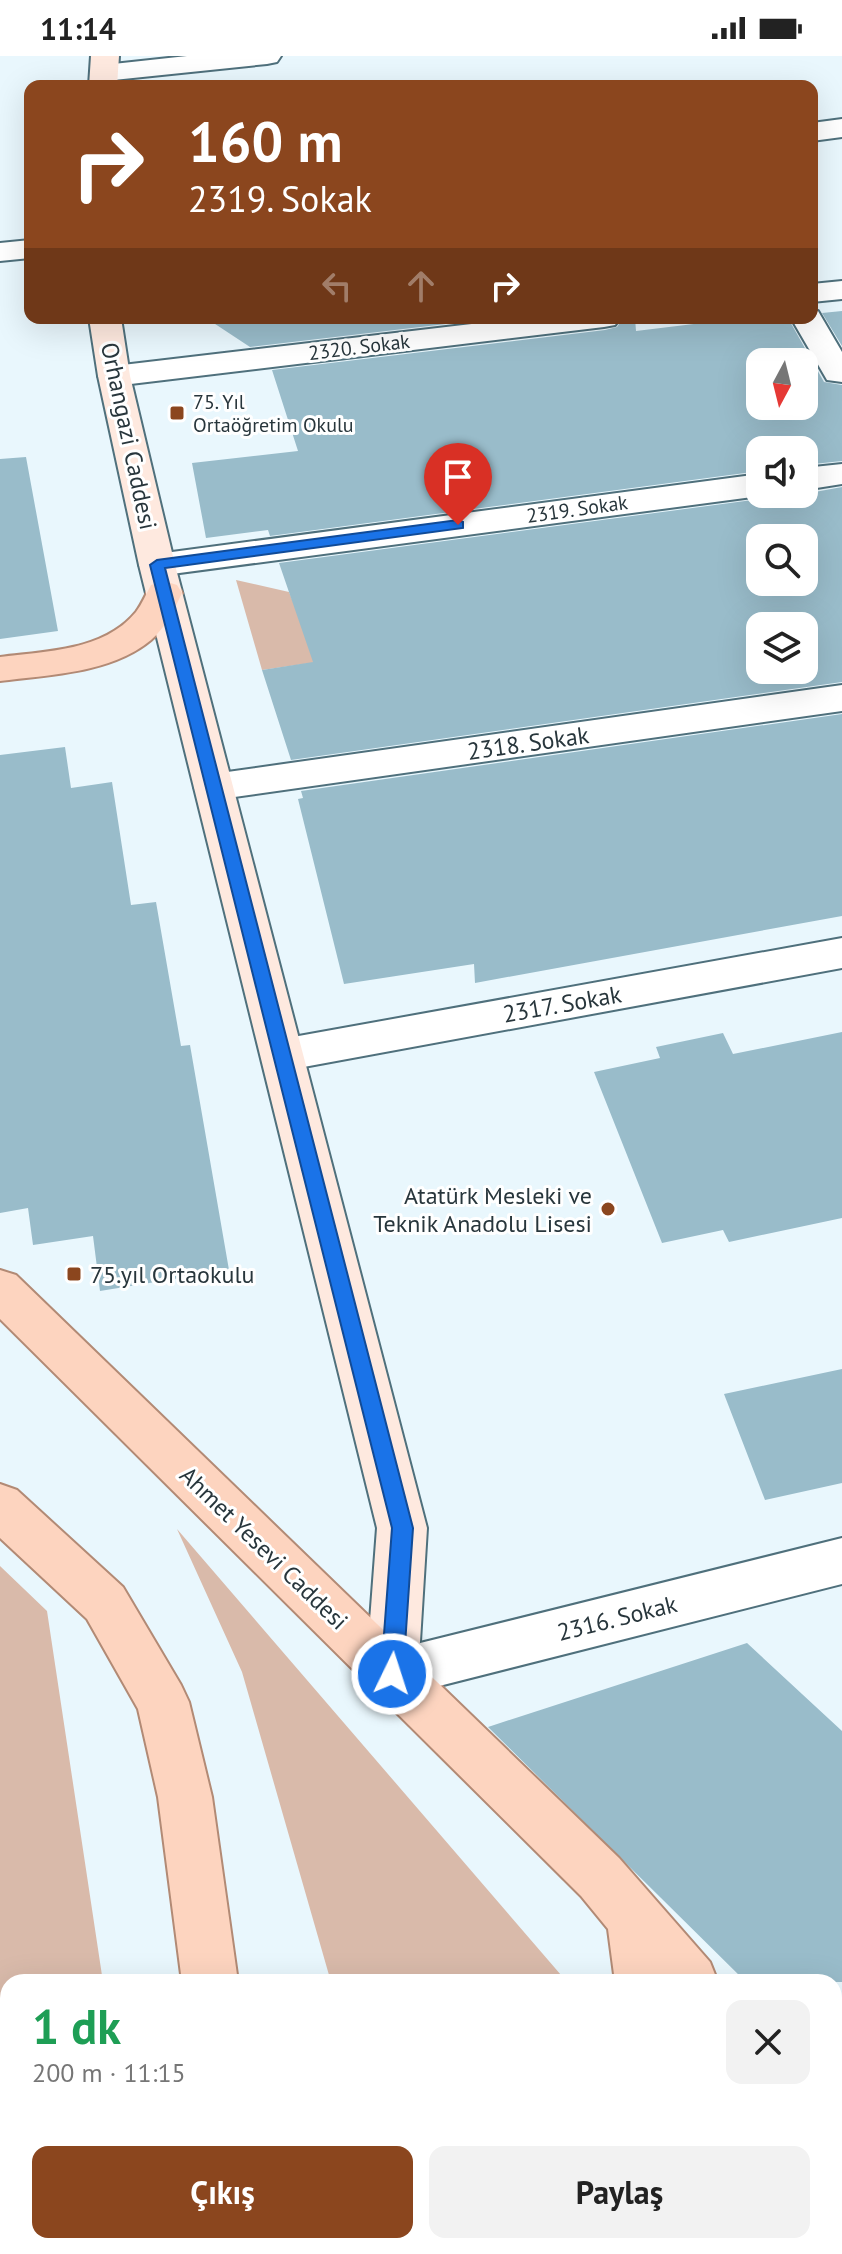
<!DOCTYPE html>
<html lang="tr">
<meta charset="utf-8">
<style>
:root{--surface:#fff;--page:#f2f2f2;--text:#222;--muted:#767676;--accent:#8b461e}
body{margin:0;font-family:"PT Sans",sans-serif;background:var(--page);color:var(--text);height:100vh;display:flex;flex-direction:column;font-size:30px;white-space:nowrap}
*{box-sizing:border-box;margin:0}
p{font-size:26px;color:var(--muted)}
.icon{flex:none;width:44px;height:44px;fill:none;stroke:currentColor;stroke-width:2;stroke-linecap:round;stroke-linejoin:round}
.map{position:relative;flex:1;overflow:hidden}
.drawer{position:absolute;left:0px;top:1918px;width:842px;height:280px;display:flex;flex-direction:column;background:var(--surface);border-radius:24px 24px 0 0;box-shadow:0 8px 32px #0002}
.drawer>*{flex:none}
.guide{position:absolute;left:24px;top:24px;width:794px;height:244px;border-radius:16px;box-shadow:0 8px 32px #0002;background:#8b461e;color:#fff;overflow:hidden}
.needle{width:52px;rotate:187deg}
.fabs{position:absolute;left:746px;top:292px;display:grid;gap:16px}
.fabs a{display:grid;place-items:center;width:72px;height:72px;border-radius:16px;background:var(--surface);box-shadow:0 8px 32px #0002;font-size:40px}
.pin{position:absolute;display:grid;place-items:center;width:68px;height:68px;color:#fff;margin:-82px -34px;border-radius:50% 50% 50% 0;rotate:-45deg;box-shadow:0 0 8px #0007}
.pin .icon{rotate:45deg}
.me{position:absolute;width:88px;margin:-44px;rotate:4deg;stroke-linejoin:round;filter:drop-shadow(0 0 6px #0008)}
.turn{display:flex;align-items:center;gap:28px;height:168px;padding:0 32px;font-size:36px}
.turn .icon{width:104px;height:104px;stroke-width:2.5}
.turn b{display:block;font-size:56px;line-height:68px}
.lanes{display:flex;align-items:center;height:76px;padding:0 32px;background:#0003;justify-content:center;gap:40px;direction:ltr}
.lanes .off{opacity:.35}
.round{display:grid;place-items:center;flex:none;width:84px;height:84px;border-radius:16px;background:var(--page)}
.summary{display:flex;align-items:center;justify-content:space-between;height:136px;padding:0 32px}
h1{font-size:48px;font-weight:700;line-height:60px;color:#1e9e55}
.cta{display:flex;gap:16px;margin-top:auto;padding:16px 32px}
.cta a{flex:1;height:92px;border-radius:16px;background:var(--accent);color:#fff;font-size:32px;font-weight:700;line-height:92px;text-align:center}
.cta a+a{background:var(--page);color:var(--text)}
.status{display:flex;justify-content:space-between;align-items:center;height:56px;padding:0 40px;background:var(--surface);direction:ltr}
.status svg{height:22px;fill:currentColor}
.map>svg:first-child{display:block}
</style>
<div class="status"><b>11:14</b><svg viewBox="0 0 49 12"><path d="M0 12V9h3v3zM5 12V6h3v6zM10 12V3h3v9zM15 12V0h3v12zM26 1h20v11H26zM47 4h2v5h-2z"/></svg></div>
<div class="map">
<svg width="842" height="2198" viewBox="0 0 842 2198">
<rect width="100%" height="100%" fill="#e9f7fd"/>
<path fill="#d9baaa" d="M 236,524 L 289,536 L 318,606 L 262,614 Z
M 177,1473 L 561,1919 L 564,1926 L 331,1926 L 242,1616 Z
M 0,1510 L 47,1555 L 103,1926 L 8,1926 L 8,2190 L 142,2190 L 143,2198 L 0,2198 Z
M 834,2178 L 842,2187 L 842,2198 L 628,2198 L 638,2190 L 834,2190 Z"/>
<path fill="#99bcca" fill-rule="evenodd" d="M 842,255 L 842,290 L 822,257 Z
M 206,262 L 497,262 L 250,291 Z
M 623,262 L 635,262 L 636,275 L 743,262 L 788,262 L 824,326 L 842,329 L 842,405 L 804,409 L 804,394 L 760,394 L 760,415 L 270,480 L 268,474 L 206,482 L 192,407 L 298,395 L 272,314 L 605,274 L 617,271 ZM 760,306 L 804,306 L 804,350 L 760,350 Z
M 26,401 L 58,575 L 0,583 L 0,403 Z
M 842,431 L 842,626 L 291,704 L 262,614 L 313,606 L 279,507 L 760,443 L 769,438 L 804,438 ZM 760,482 L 804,482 L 804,526 L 760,526 ZM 760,570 L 804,570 L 804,614 L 760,614 Z
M 842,658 L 842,860 L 475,927 L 474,908 L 344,928 L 298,743 L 303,742 L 301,735 Z
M 65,691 L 71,732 L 112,726 L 131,849 L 156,846 L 181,990 L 190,989 L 229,1214 L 100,1235 L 93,1180 L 33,1189 L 28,1152 L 0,1157 L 0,699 Z
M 842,976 L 842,1162 L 729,1186 L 723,1174 L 662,1187 L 594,1016 L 660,1002 L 656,991 L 723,977 L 733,998 Z
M 842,1313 L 842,1427 L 765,1444 L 724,1338 Z
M 747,1587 L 842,1675 L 842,1926 L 746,1926 L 488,1671 Z"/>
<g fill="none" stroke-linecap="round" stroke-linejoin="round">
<defs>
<path id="minor" d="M 187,0 L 281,0 L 277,6 L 267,8 L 104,25 L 94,23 L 90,17 L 94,11 L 104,9 Z
M 842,63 L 842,81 L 812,85 L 812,67 Z
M 30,184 L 30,202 L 0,205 L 0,187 Z
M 842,225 L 842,243 L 812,246 L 812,228 Z
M 812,254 L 818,255 L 842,296 L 842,326 L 827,324 L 791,262 L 812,262 Z
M 523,262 L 620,262 L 615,269 L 604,271 L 114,330 L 103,327 L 98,320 L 103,313 L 114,310 Z
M 842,408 L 842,428 L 804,434 L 804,412 Z
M 760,418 L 760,438 L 766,438 L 760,440 L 157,520 L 145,517 L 139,509 L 145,501 L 157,498 Z
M 842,629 L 842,655 L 213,744 L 199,741 L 194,731 L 199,721 L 213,718 Z
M 842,882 L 842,912 L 282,1015 L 267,1011 L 261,999 L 267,987 L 282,983 Z
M 842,1482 L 842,1528 L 392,1642 L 374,1635 L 366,1618 L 374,1601 L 392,1594 Z"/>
<path id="secondary" d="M 91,0 L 119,0 L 117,30 L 89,30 Z
M 89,262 L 121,262 L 130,320 L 175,509 L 427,1472 L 418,1618 L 410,1635 L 392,1642 L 374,1635 L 366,1618 L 377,1472 L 139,509 L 98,320 Z"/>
<path id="primary" d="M 164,525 L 177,529 L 182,537 C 174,554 166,571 151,584 C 112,617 48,619 0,625 L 0,601 C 46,595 104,595 136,556 C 142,548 146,538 151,529 Z
M 0,1214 L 16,1219 L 619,1802 L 710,1906 L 718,1926 L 615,1926 L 608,1873 L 581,1840 L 0,1263 Z
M 0,1428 L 17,1434 L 123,1531 L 181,1629 L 189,1646 L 212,1741 L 238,1926 L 182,1926 L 158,1741 L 138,1653 L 87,1563 L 0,1482 Z
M 834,2071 L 842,2074 L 842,2139 L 834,2136 Z
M 222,2190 L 282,2190 L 283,2198 L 223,2198 Z
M 348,2190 L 421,2190 L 424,2198 L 351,2198 Z
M 494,2190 L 574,2190 L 571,2198 L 491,2198 Z"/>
</defs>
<use href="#minor" stroke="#4f707c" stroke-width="4"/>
<use href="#secondary" stroke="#4f707c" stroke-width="4"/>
<use href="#primary" stroke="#b28a75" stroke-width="4"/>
<use href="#minor" fill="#fff" fill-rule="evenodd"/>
<use href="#secondary" fill="#fee9df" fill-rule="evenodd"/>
<use href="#primary" fill="#fdd4bf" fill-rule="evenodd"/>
</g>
<path fill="#1a73e8" stroke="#114b97" stroke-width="2" d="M 458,464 L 463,466 L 463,472 L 165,512 L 413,1472 L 403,1618 L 400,1625 L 392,1628 L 384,1625 L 381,1618 L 392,1472 L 150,509 L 157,504 Z"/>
<g fill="#8b461e" stroke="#fff" stroke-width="3">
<rect x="169" y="349" width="16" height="16" rx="4"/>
<circle cx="608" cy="1153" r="8"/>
<rect x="66" y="1210" width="16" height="16" rx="4"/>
</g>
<g text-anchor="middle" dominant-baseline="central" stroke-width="6" stroke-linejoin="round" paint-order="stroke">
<g font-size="20" fill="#28363c" stroke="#fff">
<text transform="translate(359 291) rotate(-7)">2320. Sokak</text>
<text transform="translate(577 453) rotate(-8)">2319. Sokak</text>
</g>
<g font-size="20" fill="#28363c" stroke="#fff" text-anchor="start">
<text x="193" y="346">75. Yıl<tspan x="193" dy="23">Ortaöğretim Okulu</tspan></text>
</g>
<g font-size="24" fill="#28363c" stroke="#fff">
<text transform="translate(129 380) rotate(78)">Orhangazi Caddesi</text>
<text transform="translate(528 687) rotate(-8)">2318. Sokak</text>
<text transform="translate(562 948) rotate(-10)">2317. Sokak</text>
<text transform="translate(264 1492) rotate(44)">Ahmet Yesevi Caddesi</text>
<text transform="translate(617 1562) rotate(-14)">2316. Sokak</text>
</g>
<g font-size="24" fill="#28363c" stroke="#fff" text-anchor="end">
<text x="592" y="1139">Atatürk Mesleki ve<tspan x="592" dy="28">Teknik Anadolu Lisesi</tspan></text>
<text x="90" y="1218" text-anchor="start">75.yıl Ortaokulu</text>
</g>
</g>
</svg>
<div class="fabs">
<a><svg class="needle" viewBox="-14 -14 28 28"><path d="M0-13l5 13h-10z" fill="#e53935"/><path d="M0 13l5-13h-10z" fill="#767676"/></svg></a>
<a><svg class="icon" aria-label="sound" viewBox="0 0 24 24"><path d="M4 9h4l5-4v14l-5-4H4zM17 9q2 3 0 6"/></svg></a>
<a><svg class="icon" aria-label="search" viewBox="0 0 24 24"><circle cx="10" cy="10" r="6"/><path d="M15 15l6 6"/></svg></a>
<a><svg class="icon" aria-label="layers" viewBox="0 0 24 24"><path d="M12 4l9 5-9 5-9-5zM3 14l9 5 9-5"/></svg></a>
</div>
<div class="pin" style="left:458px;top:469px;background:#d93025"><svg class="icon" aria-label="arrive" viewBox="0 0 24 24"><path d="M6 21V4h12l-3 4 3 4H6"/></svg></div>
<svg class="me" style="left:392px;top:1618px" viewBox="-20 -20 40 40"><circle r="17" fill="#1a73e8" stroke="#fff" stroke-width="3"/><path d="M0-11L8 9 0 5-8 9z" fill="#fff"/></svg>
<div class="guide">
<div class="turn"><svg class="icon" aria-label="right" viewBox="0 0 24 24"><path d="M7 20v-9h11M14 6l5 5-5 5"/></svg><div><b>160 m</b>2319. Sokak</div></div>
<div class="lanes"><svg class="icon off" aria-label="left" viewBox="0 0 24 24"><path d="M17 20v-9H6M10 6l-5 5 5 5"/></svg><svg class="icon off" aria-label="ahead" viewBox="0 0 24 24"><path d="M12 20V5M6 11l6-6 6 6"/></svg><svg class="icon" aria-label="right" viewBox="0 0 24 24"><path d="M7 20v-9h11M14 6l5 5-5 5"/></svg></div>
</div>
<section class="drawer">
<div class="summary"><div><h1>1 dk</h1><p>200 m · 11:15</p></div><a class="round"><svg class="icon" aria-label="close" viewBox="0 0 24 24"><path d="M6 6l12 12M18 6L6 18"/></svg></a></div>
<div class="cta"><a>Çıkış</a><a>Paylaş</a></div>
</section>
</div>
